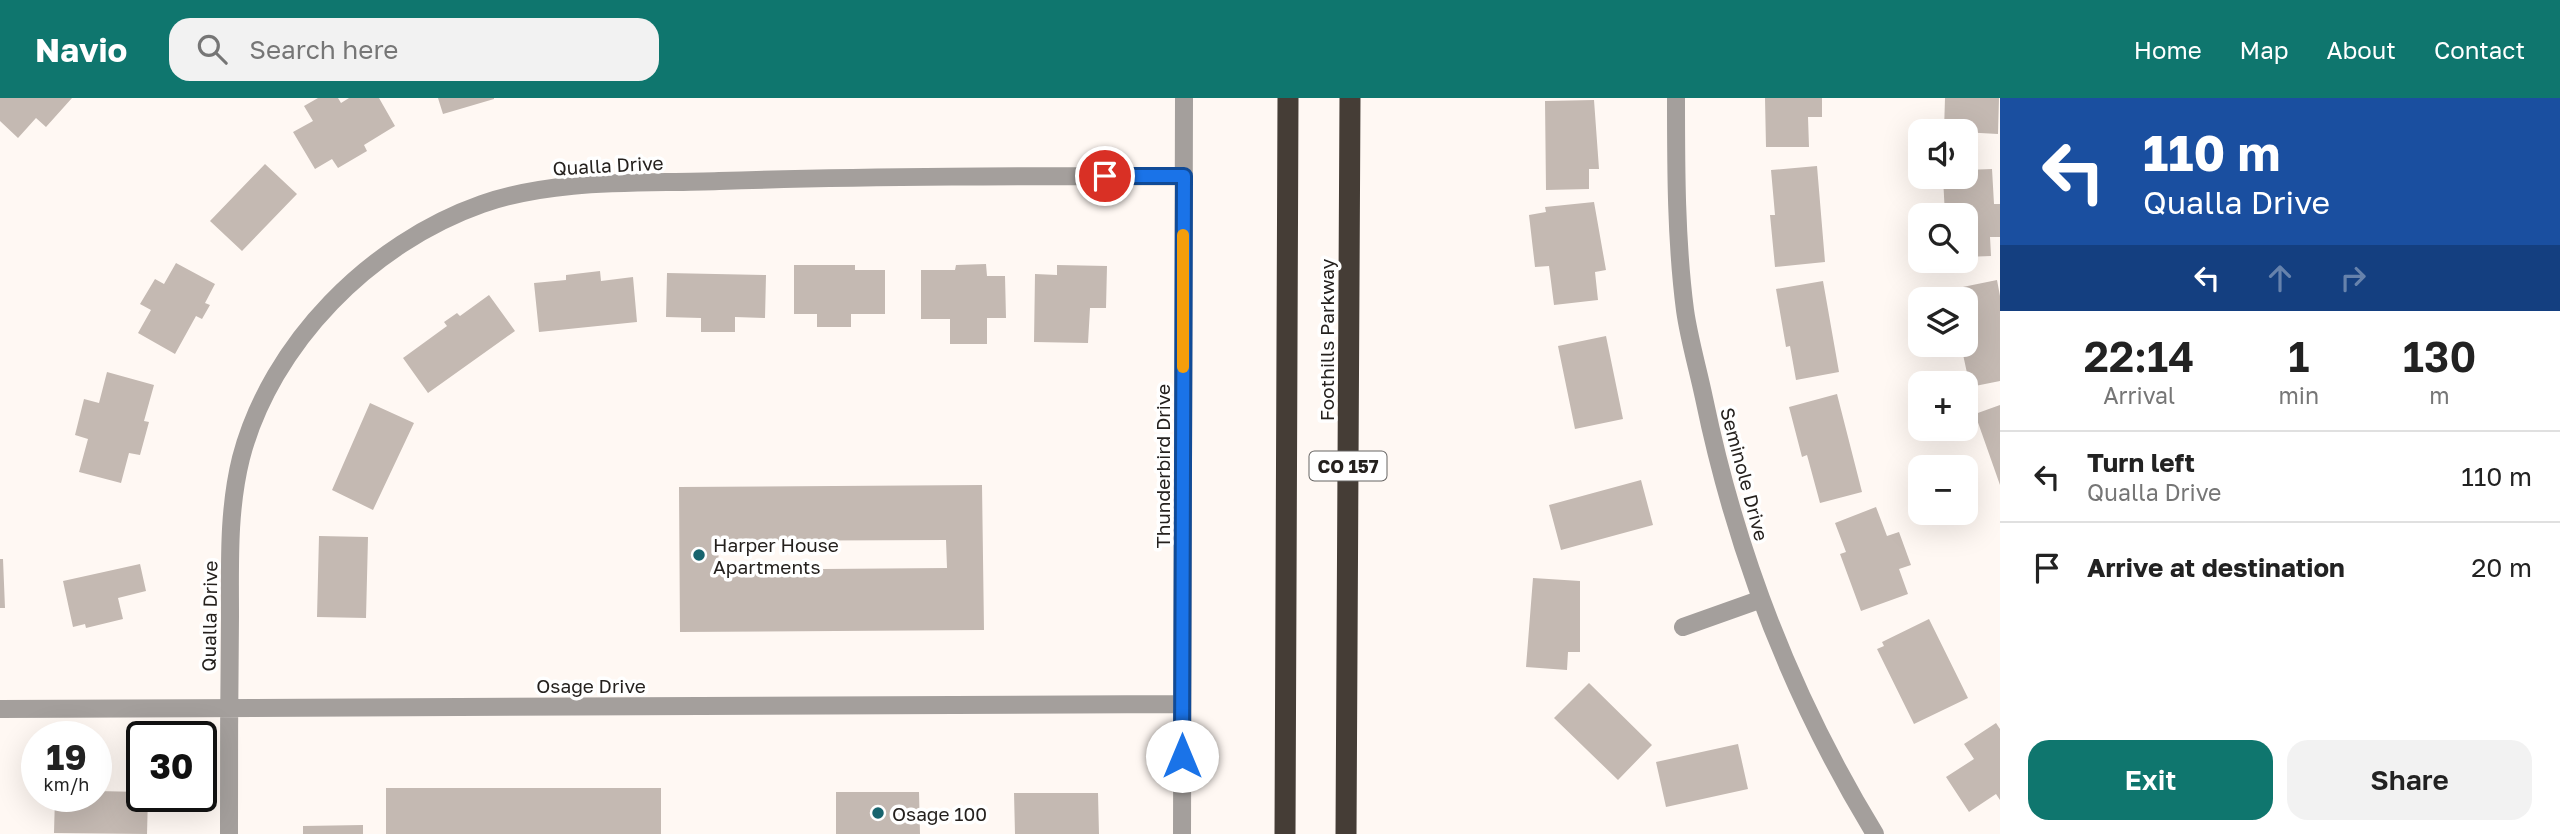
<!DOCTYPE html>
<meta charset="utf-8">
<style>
:root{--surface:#fff;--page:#f2f2f2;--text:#222;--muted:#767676;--line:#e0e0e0;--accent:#0f766e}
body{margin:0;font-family:"Golos Text",sans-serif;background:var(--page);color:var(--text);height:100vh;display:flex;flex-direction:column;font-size:26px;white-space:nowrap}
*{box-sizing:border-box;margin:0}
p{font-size:23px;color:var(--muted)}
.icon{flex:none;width:38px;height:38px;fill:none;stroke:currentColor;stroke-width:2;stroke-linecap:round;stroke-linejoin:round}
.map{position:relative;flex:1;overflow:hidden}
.panel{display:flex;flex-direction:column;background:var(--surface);width:560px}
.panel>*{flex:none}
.top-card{background:#1a4fa0;color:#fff;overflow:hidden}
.buttons{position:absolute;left:1908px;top:21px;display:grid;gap:14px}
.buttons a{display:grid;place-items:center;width:70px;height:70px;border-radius:14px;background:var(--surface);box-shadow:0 7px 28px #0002;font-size:35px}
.speed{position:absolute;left:21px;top:623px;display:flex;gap:14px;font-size:35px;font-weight:700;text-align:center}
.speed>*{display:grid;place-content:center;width:91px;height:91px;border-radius:50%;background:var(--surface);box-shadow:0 7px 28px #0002;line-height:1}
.speed small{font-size:18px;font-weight:400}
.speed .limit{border:4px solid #111;border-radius:10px;background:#fff;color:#111}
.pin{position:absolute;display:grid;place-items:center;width:60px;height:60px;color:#fff;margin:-30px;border:4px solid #fff;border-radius:50%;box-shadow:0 2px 7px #0007}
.me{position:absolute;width:77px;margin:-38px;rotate:0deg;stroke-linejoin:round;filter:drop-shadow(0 0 5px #0008)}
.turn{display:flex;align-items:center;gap:24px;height:147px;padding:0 28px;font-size:32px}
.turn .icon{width:91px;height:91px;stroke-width:2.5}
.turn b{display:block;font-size:49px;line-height:60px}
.lanes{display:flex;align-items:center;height:66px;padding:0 28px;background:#0003;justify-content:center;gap:35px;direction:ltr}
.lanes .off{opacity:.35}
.eta{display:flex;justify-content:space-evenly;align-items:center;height:119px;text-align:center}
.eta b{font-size:42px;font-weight:600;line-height:49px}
.button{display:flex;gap:14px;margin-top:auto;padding:14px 28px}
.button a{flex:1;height:80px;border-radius:21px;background:var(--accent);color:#fff;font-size:28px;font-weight:600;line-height:80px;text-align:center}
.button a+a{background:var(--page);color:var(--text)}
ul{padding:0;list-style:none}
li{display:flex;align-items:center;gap:21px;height:91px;padding:0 28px;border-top:2px solid var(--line)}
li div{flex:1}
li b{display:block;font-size:26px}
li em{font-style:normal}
header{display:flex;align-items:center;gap:42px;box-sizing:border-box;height:98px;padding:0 35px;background:var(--accent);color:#fff}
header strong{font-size:33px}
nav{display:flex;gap:38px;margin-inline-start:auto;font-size:24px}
.search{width:490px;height:63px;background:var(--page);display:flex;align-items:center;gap:18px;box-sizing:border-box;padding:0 24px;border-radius:21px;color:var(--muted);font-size:26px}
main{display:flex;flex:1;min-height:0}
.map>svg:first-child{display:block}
</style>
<header>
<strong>Navio</strong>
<div class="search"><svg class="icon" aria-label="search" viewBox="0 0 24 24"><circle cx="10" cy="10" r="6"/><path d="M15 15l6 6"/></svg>Search here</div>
<nav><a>Home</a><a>Map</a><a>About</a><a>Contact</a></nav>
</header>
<main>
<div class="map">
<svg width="2000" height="736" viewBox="0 0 2000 736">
<rect width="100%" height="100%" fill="#fff8f3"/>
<path fill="#c4b9b2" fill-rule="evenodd" d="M 0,0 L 72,0 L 46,29 L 36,20 L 18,40 L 0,23 Z
M 318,0 L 338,0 L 341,5 L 349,0 L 379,0 L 395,28 L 364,47 L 367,53 L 338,70 L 332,61 L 315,71 L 293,34 L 313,23 L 304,8 Z
M 438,0 L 494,0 L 494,1 L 443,16 Z
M 1765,0 L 1822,0 L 1822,19 L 1808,19 L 1809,49 L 1766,49 Z
M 1945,0 L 1999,0 L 1998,36 L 1944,33 Z
M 1594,2 L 1599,71 L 1589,71 L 1589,91 L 1546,92 L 1545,3 Z
M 265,66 L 297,96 L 242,153 L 210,123 Z
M 1817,68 L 1825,164 L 1775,169 L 1770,117 L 1775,117 L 1771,72 Z
M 1992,71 L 1994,106 L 2000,106 L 2000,139 L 1990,139 L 1991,158 L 1965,159 L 1965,117 L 1945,117 L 1943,79 L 1965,79 L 1965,72 Z
M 1594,104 L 1606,172 L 1595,174 L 1598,202 L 1554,207 L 1549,168 L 1535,169 L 1529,117 L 1546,114 L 1545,109 Z
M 176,165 L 215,186 L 205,205 L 210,207 L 202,221 L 196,218 L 175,256 L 138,235 L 151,212 L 140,206 L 155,181 L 164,186 Z
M 986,166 L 987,178 L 1005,178 L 1006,220 L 987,220 L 987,246 L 950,246 L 950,221 L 921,221 L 921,172 L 955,172 L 956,167 Z
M 794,167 L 855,167 L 855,172 L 885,172 L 885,216 L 851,216 L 851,229 L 817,229 L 817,216 L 794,216 Z
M 1057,167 L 1107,168 L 1106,210 L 1090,210 L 1088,245 L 1034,244 L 1035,176 L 1057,177 Z
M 600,173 L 601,183 L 633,179 L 637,224 L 539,234 L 534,185 L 566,182 L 566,177 Z
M 667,175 L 766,177 L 765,220 L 735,219 L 735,234 L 701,234 L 701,220 L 666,219 Z
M 1997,182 L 2000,198 L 2000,283 L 1970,289 L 1961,247 L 1965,247 L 1965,201 L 1955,201 L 1953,191 Z
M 1823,183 L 1839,274 L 1796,282 L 1790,248 L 1786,249 L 1776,191 Z
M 489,197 L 515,233 L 428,295 L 403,260 L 447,228 L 444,224 L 457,215 L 460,218 Z
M 1606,238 L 1623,321 L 1575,331 L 1558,248 Z
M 107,274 L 154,287 L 144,323 L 149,324 L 140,357 L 129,355 L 121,385 L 79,374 L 88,341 L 75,337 L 84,301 L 99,305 Z
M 1837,296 L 1862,394 L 1820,405 L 1807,357 L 1802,359 L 1789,309 Z
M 370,305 L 414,325 L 373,412 L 332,392 Z
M 2000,307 L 2000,387 L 1975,316 Z
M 1641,382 L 1653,427 L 1561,452 L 1549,407 Z
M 982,387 L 984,532 L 680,534 L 679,389 ZM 946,442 L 947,470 L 719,472 L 718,443 Z
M 1876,409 L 1887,438 L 1899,434 L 1911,467 L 1899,471 L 1908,496 L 1861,513 L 1840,456 L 1846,454 L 1835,425 Z
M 319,438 L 368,439 L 366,520 L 317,519 Z
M 0,461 L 3,461 L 5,510 L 0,510 Z
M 140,466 L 146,493 L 118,500 L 123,521 L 86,530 L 85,526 L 73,529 L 63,483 Z
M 1533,480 L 1580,483 L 1580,554 L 1568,554 L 1567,572 L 1526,569 Z
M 1929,521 L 1968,600 L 1914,626 L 1877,551 L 1884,548 L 1882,544 Z
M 1589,585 L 1652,647 L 1618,682 L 1554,620 Z
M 1996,625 L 2000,631 L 2000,702 L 1996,696 L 1969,714 L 1946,679 L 1974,661 L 1964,646 Z
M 1738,646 L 1748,691 L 1666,709 L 1656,664 Z
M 386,690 L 661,690 L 661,736 L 386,736 Z
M 96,693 L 142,694 L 142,698 L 148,698 L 147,736 L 54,735 L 55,698 L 96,698 Z
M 836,694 L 919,694 L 920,736 L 836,736 Z
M 1014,695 L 1098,695 L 1099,736 L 1015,736 Z
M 363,727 L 363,736 L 303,736 L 303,728 Z"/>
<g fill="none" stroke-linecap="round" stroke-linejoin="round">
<path stroke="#a49f9c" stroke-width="18" d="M 1676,0 C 1676,70 1676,143 1685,212 C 1689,241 1698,271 1704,300 C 1736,455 1792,600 1875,736
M 1683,529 L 1759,502
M 0,611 L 1182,606
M 229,736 C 229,663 229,591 230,518 C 230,465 228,412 241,360 C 271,245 371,145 482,106 C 557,80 641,86 719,83 C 874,78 1029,78 1184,78
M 1182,736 L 1184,0"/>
<path stroke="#453d36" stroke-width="21" d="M 1285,736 L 1288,0
M 1346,736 L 1350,0"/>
</g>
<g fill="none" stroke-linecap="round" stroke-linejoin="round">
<defs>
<path id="route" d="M 1105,78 L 1184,78 L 1182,658"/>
</defs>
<use href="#route" stroke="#114b97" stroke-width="18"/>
<use href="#route" stroke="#1a73e8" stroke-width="12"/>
<path stroke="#f59e0b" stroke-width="12" d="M 1183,269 L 1183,137"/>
</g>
<g fill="#17646e" stroke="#fff" stroke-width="2.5">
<circle cx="699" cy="457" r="7"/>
<circle cx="878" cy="715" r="7"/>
</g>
<g text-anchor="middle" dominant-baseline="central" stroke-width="7" stroke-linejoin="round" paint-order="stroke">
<rect fill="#fff" stroke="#666462" stroke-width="2" x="1309.5" y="353.5" width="77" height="29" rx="5"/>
<g font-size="18" font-weight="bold" fill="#25211e">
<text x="1348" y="368">CO 157</text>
</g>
<g font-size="19" fill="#25211e" stroke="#fff">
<text transform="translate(608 67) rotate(-3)">Qualla Drive</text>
<text transform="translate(1326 242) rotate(-90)">Foothills Parkway</text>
<text transform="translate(1162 368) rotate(-90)">Thunderbird Drive</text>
<text transform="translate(1745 376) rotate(75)">Seminole Drive</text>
<text transform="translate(209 518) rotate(-89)">Qualla Drive</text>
<text x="591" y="587">Osage Drive</text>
</g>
<g font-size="19" fill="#25211e" stroke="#fff" text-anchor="start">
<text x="713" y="446">Harper House<tspan x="713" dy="22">Apartments</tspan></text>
<text x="892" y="715">Osage 100</text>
</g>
</g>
</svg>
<div class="buttons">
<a><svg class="icon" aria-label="sound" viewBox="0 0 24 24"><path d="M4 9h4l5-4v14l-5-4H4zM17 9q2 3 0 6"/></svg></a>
<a><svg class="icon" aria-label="search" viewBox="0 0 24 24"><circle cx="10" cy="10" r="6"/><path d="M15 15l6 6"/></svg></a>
<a><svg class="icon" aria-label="layers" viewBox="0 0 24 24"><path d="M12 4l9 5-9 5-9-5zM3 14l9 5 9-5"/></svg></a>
<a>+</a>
<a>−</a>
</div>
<div class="speed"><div>19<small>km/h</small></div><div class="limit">30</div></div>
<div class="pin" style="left:1105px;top:78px;background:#d93025"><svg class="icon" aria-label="arrive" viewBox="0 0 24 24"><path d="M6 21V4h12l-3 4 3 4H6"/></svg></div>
<svg class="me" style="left:1182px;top:658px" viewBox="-20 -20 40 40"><circle r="19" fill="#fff"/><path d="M0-13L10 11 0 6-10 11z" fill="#1a73e8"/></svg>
</div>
<section class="panel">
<div class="top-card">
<div class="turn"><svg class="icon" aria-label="left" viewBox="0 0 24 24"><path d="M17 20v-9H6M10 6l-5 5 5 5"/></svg><div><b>110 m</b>Qualla Drive</div></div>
<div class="lanes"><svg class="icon" aria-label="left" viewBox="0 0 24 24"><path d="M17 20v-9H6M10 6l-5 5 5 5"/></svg><svg class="icon off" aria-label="ahead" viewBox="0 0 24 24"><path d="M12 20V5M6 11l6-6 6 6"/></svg><svg class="icon off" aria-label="right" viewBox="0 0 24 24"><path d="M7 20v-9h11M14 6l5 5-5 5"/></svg></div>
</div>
<div class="eta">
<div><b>22:14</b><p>Arrival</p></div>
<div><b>1</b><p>min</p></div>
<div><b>130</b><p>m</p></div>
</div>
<ul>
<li><svg class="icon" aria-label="left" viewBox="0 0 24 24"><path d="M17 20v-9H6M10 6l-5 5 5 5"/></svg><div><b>Turn left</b><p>Qualla Drive</p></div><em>110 m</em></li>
<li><svg class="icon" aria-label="arrive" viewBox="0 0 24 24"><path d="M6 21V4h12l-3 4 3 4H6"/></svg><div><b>Arrive at destination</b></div><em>20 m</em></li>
</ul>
<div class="button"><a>Exit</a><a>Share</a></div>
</section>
</main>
